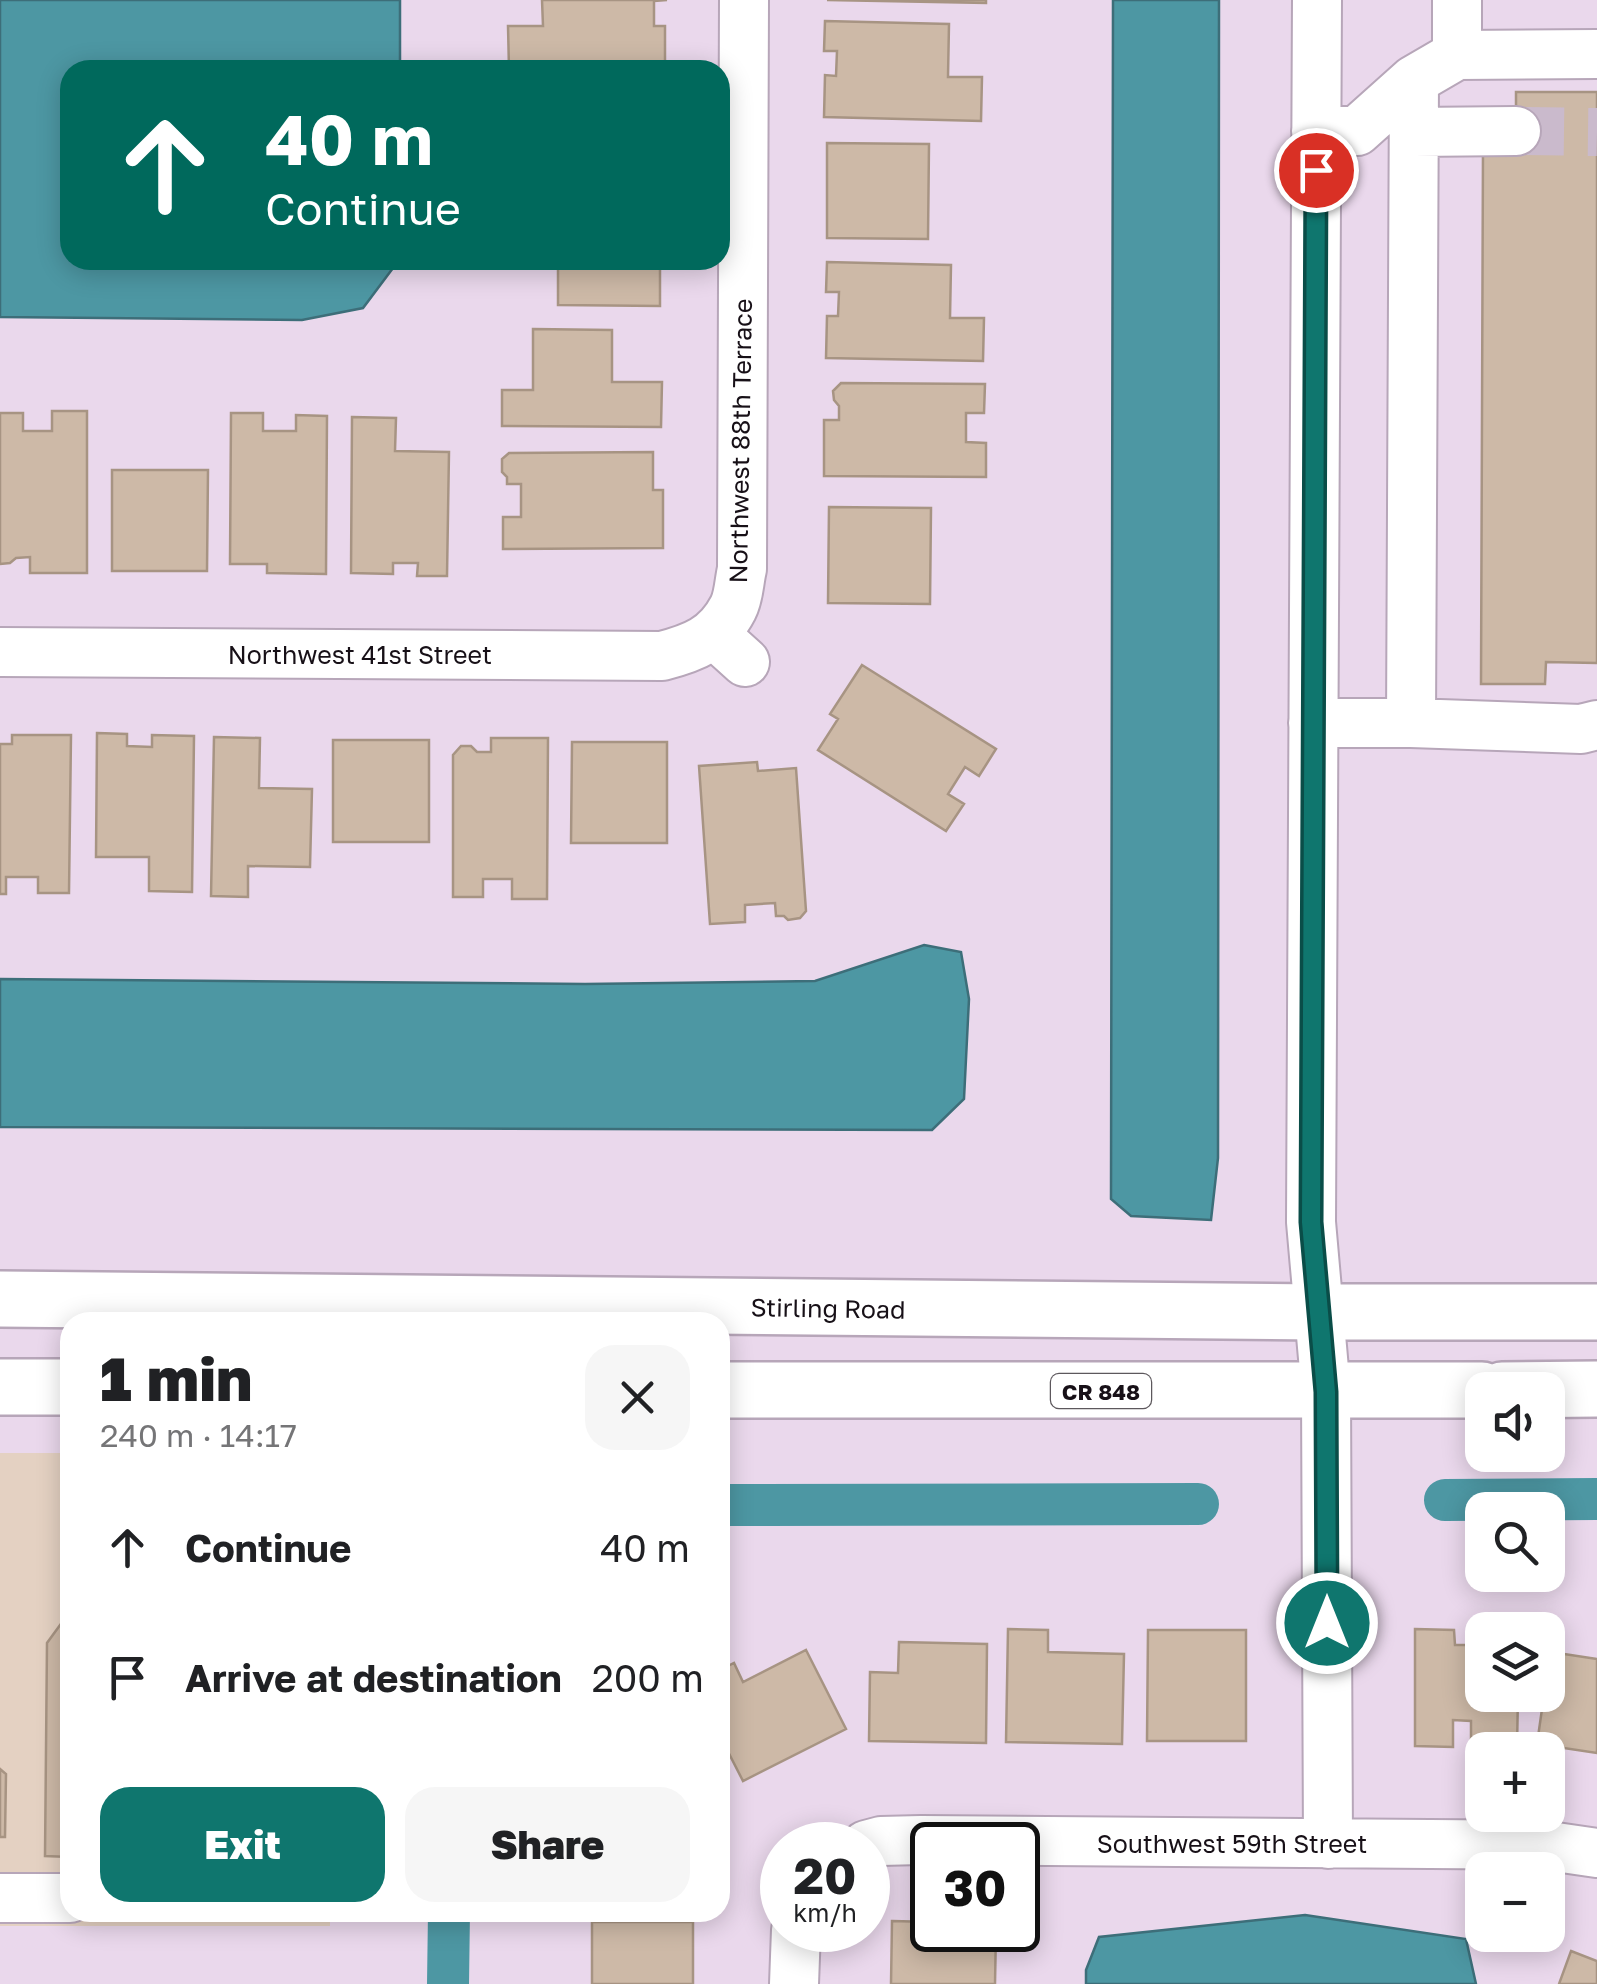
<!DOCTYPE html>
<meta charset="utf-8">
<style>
:root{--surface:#fff;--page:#f6f6f6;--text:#202124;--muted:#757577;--accent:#0f766e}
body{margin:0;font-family:"Golos Text",sans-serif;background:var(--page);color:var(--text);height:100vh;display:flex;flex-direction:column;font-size:38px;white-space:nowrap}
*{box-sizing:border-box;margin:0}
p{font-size:32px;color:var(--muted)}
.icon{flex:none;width:55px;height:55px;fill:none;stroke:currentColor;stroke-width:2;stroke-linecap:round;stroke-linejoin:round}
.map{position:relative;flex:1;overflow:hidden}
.details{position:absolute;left:60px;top:1312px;width:670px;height:610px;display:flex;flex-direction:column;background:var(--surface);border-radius:30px;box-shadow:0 5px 25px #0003}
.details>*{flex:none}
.hud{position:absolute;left:60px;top:60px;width:670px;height:210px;border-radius:30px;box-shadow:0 5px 25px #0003;background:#00695c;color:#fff;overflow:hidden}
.fabs{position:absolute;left:1465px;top:1372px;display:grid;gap:20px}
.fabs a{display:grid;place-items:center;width:100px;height:100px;border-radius:20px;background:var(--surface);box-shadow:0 5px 25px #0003;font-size:50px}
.speed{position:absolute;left:760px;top:1822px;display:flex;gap:20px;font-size:50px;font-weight:700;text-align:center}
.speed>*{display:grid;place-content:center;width:130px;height:130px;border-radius:50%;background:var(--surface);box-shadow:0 5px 25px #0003;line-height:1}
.speed small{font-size:25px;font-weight:400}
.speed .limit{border:5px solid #111;border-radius:15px;background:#fff;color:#111}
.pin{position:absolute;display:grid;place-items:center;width:85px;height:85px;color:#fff;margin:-42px;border:5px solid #fff;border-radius:50%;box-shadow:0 2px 10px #0007}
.me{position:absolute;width:110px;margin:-55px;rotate:0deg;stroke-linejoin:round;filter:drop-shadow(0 0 8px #0008)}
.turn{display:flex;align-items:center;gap:35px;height:210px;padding:0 40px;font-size:45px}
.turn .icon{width:130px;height:130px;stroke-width:2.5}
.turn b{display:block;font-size:70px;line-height:85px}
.round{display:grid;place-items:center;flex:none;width:105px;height:105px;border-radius:30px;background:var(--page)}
.summary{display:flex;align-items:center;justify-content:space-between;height:170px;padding:0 40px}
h1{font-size:60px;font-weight:800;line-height:75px}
.button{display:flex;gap:20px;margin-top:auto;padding:20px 40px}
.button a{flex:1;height:115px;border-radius:30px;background:var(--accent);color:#fff;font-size:40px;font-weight:800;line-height:115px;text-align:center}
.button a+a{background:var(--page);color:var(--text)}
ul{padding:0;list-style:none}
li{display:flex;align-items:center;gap:30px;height:130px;padding:0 40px}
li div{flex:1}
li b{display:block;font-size:38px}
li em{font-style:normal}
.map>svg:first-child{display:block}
</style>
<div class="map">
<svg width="1597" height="1984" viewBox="0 0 1597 1984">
<rect width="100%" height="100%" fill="#ead8ec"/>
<path fill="#e4d1c2" d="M 0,1453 L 70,1453 L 70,1912 L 330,1913 L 330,1926 L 0,1926 Z"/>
<path fill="#4d97a3" stroke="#3d6e79" stroke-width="2.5" d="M 0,0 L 400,0 L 400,70 L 70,70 L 70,260 L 399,260 L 363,308 L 302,320 L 0,317 Z
M 1113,0 L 1219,0 L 1218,1158 L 1211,1220 L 1131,1216 L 1111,1199 Z
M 924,945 L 961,952 L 969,999 L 964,1099 L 932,1130 L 0,1127 L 0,979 L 585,984 L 815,981 Z
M 1305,1915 L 1466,1939 L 1476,1984 L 1086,1984 L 1086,1970 L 1099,1937 Z"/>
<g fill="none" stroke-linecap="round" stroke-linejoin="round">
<path stroke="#4d97a3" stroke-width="42" d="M 1445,1500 L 1597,1499
M 720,1505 L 1198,1504
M 448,1984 L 449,1912"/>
</g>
<path fill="#cdb9a7" stroke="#a79483" stroke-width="2.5" d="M 542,0 L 667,0 L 654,1 L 654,26 L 665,26 L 665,68 L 509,69 L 508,26 L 543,26 Z
M 827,0 L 986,0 L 986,3 Z
M 825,21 L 949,24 L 948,77 L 982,77 L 981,121 L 824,117 L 825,75 L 836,76 L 837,51 L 824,51 Z
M 1516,92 L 1597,92 L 1597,663 L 1546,662 L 1545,684 L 1481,684 L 1483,146 L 1516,147 Z
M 827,143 L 929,144 L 928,239 L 827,238 Z
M 558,260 L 660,260 L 660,306 L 558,305 Z
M 827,262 L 951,265 L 950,318 L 984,318 L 983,361 L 826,358 L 827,316 L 838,316 L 839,292 L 826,292 Z
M 533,329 L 612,330 L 612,382 L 662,382 L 661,427 L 502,426 L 502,390 L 533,390 Z
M 841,383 L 985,384 L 984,413 L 966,413 L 966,442 L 986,443 L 986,477 L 824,476 L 824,420 L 839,420 L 839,406 L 834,400 L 833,391 Z
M 52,411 L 87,411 L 87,573 L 30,573 L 30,557 L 16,558 L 10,563 L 0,564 L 0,413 L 23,413 L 23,431 L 52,431 Z
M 231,413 L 263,413 L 263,431 L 296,431 L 296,415 L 327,416 L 326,574 L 267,573 L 267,564 L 230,564 Z
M 352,417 L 396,418 L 395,451 L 449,452 L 447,576 L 417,576 L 418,563 L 393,563 L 393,574 L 351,573 Z
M 653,452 L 653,490 L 663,490 L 663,548 L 503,549 L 503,517 L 521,517 L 521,484 L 507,484 L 507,477 L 502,472 L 502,459 L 509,453 Z
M 112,470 L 208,470 L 207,571 L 112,571 Z
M 829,507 L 931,508 L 930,604 L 828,603 Z
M 862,665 L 996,749 L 979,776 L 965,767 L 948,794 L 964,804 L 946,831 L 818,750 L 838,719 L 830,714 Z
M 97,733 L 127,734 L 127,746 L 152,747 L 152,735 L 194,736 L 192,892 L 149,891 L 149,857 L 96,857 Z
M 12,735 L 71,735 L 69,893 L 38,893 L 38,877 L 6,877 L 6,894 L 0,894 L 0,744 L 12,744 Z
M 214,737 L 260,738 L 259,788 L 312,789 L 310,867 L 248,866 L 248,897 L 211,896 Z
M 491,738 L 548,738 L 547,899 L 512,899 L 512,879 L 483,879 L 483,897 L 453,897 L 453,755 L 461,746 L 471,746 L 477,752 L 491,752 Z
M 333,740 L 429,740 L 429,842 L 333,842 Z
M 572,742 L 667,742 L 667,843 L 571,843 Z
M 757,762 L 758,771 L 796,768 L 806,911 L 800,918 L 788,920 L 784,916 L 776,916 L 775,903 L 745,905 L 745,922 L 710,924 L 699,766 Z
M 63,1621 L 70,1621 L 70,1857 L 45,1856 L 47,1643 Z
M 1008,1629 L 1048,1630 L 1048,1652 L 1124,1654 L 1122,1744 L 1006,1742 Z
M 1415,1629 L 1454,1630 L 1455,1645 L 1482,1645 L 1482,1695 L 1518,1695 L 1517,1747 L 1471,1747 L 1471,1721 L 1453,1720 L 1453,1747 L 1415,1746 Z
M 1148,1630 L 1246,1630 L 1246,1741 L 1147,1741 Z
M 899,1642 L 987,1644 L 986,1743 L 869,1741 L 870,1672 L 898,1673 Z
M 806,1650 L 846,1729 L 743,1781 L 720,1736 L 720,1670 L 734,1663 L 743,1682 Z
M 1551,1652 L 1597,1659 L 1597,1753 L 1537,1744 L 1544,1695 L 1548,1695 Z
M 0,1769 L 6,1774 L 5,1837 L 0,1837 Z
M 892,1921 L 932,1922 L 932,1930 L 996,1930 L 995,1984 L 891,1984 Z
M 592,1922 L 693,1922 L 693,1984 L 592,1984 Z
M 1571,1951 L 1597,1961 L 1597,1984 L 1559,1984 Z"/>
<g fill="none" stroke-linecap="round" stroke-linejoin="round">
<path stroke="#cabacc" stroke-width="48" stroke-dasharray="48 24" stroke-linecap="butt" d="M 1516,131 L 1597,132"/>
<defs>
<path id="minor" d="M 1317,0 L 1311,1222 L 1326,1392 L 1328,1844
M 1457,55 L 1457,0
M 1316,131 L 1357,131 L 1414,80 L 1457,55 L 1597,54
M 1414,132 L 1516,131
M 714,634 L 745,662
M 0,652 L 662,656 C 693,648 717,639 733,608 C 739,597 739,581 742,569 L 744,0
M 1313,723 L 1411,723 L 1581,729 L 1597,725
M 1411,723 L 1414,80
M 866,1845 L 881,1841 L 921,1840 L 1542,1845 L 1597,1853
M 0,1898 L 70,1898
M 794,1984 L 796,1930"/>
<path id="major" d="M 0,1299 L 1318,1312 L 1597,1312
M 0,1387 L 70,1387
M 720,1390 L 1482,1390
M 1502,1390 L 1597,1389"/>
</defs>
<use href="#minor" stroke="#b7a6b9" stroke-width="52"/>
<use href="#major" stroke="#b7a6b9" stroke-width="60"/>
<use href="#minor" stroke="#fff" stroke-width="48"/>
<use href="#major" stroke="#fff" stroke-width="55"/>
</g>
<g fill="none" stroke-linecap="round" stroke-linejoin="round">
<defs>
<path id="route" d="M 1316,170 L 1311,1222 L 1326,1392 L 1327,1623"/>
</defs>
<use href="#route" stroke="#0a4d48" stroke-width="25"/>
<use href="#route" stroke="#0f766e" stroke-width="18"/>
</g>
<g text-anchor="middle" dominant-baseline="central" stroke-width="9" stroke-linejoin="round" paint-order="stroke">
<rect fill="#fff" stroke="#5d585d" stroke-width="2.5" x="1051" y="1374" width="100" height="34" rx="8"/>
<g font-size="22" font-weight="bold" fill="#171017">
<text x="1101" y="1391">CR 848</text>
</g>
<g font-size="25" fill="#171017" stroke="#fff">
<text transform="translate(740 441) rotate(-89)">Northwest 88th Terrace</text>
<text x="360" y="654">Northwest 41st Street</text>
<text transform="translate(828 1308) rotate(1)">Stirling Road</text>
<text x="1232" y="1843">Southwest 59th Street</text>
</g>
</g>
</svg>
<div class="fabs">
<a><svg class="icon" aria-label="sound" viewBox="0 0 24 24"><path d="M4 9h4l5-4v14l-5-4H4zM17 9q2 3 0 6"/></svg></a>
<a><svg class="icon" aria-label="search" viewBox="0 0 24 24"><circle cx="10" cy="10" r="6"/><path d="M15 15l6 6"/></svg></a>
<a><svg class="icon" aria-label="layers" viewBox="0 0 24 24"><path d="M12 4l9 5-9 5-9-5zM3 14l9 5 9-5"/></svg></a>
<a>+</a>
<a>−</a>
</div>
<div class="speed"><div>20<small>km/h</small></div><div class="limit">30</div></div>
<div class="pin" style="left:1316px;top:170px;background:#d93025"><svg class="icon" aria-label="arrive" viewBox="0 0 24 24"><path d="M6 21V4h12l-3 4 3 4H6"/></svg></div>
<svg class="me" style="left:1327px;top:1623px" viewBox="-20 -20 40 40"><circle r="17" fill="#0f766e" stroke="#fff" stroke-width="3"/><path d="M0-11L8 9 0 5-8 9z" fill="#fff"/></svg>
<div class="hud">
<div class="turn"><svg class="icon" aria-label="ahead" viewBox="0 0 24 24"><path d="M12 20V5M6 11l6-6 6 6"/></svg><div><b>40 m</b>Continue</div></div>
</div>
<section class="details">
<div class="summary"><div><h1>1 min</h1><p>240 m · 14:17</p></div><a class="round"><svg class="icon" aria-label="close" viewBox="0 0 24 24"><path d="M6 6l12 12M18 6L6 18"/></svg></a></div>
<ul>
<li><svg class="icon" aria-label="ahead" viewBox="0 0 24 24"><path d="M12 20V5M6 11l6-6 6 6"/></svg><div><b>Continue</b></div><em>40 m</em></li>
<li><svg class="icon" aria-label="arrive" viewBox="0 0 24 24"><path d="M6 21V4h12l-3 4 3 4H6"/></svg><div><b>Arrive at destination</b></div><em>200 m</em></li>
</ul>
<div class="button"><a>Exit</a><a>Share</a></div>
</section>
</div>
